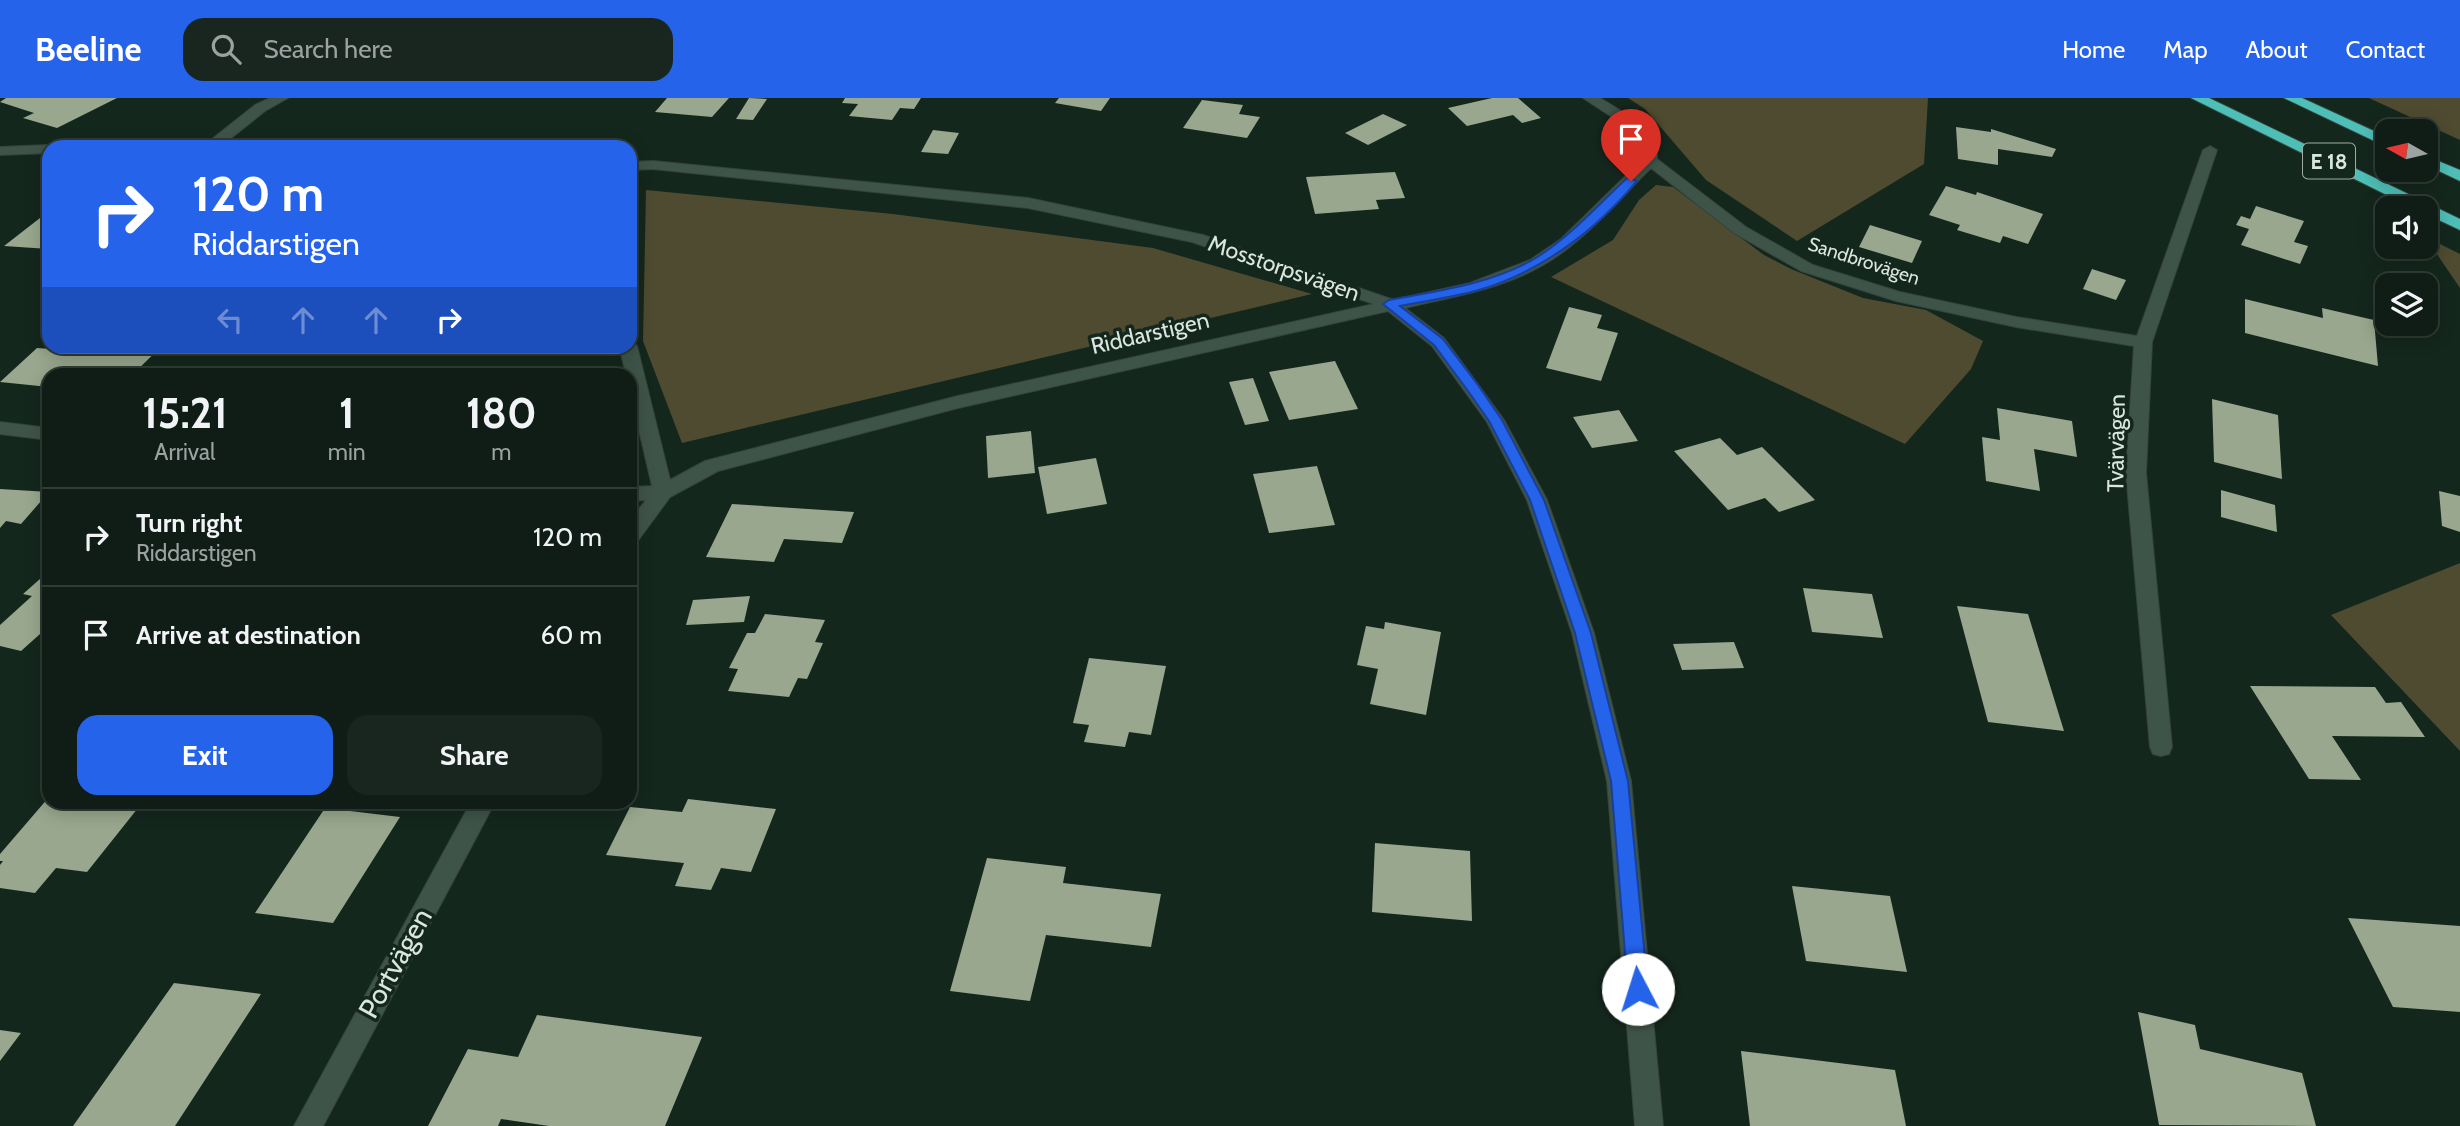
<!DOCTYPE html>
<meta charset="utf-8">
<style>
:root{--surface:#0f1d16;--page:#18261f;--text:#f1f3f6;--muted:#9ba2a1;--line:#2f3b35;--accent:#2563eb}
body{margin:0;font-family:Cabin,sans-serif;background:var(--page);color:var(--text);height:100vh;display:flex;flex-direction:column;font-size:26px;white-space:nowrap}
*{box-sizing:border-box;margin:0}
p{font-size:23px;color:var(--muted)}
.icon{flex:none;width:38px;height:38px;fill:none;stroke:currentColor;stroke-width:2;stroke-linecap:round;stroke-linejoin:round}
.map{position:relative;flex:1;overflow:hidden}
.drawer{position:absolute;left:42px;top:270px;width:595px;height:441px;display:flex;flex-direction:column;background:var(--surface);border-radius:21px;box-shadow:0 4px 18px #0003,0 0 0 2px var(--line)}
.drawer>*{flex:none}
.hud{position:absolute;left:42px;top:42px;width:595px;height:214px;border-radius:21px;box-shadow:0 4px 18px #0003,0 0 0 2px var(--line);background:#2563eb;color:#fff;overflow:hidden}
.needle{width:46px;rotate:278deg}
.controls{position:absolute;left:2375px;top:21px;display:grid;gap:14px}
.controls a{display:grid;place-items:center;width:63px;height:63px;border-radius:14px;background:var(--surface);box-shadow:0 4px 18px #0003,0 0 0 2px var(--line);font-size:35px}
.pin{position:absolute;display:grid;place-items:center;width:60px;height:60px;color:#fff;margin:-72px -30px;border-radius:50% 50% 50% 0;rotate:-45deg;box-shadow:0 0 7px #0007}
.pin .icon{rotate:45deg}
.me{position:absolute;width:77px;margin:-38px;rotate:355deg;stroke-linejoin:round;filter:drop-shadow(0 0 5px #0008)}
.turn{display:flex;align-items:center;gap:24px;height:147px;padding:0 35px;font-size:32px}
.turn .icon{width:91px;height:91px;stroke-width:2.5}
.turn b{display:block;font-size:49px;line-height:60px}
.lanes{display:flex;align-items:center;height:66px;padding:0 35px;background:#0003;justify-content:center;gap:35px;direction:ltr}
.lanes .off{opacity:.35}
.eta{display:flex;justify-content:space-evenly;align-items:center;height:119px;text-align:center}
.eta b{font-size:42px;font-weight:800;line-height:49px}
.primary-button{display:flex;gap:14px;margin-top:auto;padding:14px 35px}
.primary-button a{flex:1;height:80px;border-radius:21px;background:var(--accent);color:#fff;font-size:28px;font-weight:800;line-height:80px;text-align:center}
.primary-button a+a{background:var(--page);color:var(--text)}
ul{padding:0;list-style:none}
li{display:flex;align-items:center;gap:21px;height:98px;padding:0 35px;border-top:2px solid var(--line)}
li div{flex:1}
li b{display:block;font-size:26px}
li em{font-style:normal}
header{display:flex;align-items:center;gap:42px;box-sizing:border-box;height:98px;padding:0 35px;background:var(--accent);color:#fff}
header strong{font-size:33px}
nav{display:flex;gap:38px;margin-inline-start:auto;font-size:24px}
.search{width:490px;height:63px;background:var(--page);display:flex;align-items:center;gap:18px;box-sizing:border-box;padding:0 24px;border-radius:21px;color:var(--muted);font-size:26px}
.map>svg:first-child{display:block}
</style>
<header>
<strong>Beeline</strong>
<div class="search"><svg class="icon" aria-label="search" viewBox="0 0 24 24"><circle cx="10" cy="10" r="6"/><path d="M15 15l6 6"/></svg>Search here</div>
<nav><a>Home</a><a>Map</a><a>About</a><a>Contact</a></nav>
</header>
<div class="map">
<svg width="2460" height="1028" viewBox="0 0 2460 1028">
<rect width="100%" height="100%" fill="#14271d"/>
<path fill="#4e4b31" d="M 1628,0 L 1928,0 L 1924,66 L 1797,143 L 1706,82 L 1645,11 Z
M 2369,0 L 2460,0 L 2460,42 Z
M 1656,87 L 1673,89 L 1764,157 L 1791,171 L 1863,200 L 1926,212 L 1983,243 L 1971,271 L 1905,346 L 1551,179 L 1613,142 L 1639,102 Z
M 646,92 L 893,116 L 1153,150 L 1312,196 L 682,345 L 643,243 Z
M 2426,139 L 2460,156 L 2460,190 L 2426,140 Z
M 2460,465 L 2460,653 L 2331,517 Z"/>
<path fill="#98a78d" d="M 6,0 L 117,0 L 57,30 L 23,20 L 34,15 L 0,4 Z
M 667,0 L 729,0 L 712,19 L 655,14 Z
M 749,0 L 767,1 L 753,22 L 736,21 Z
M 845,0 L 921,0 L 914,11 L 900,10 L 892,22 L 849,18 L 858,6 L 842,5 Z
M 1059,0 L 1110,0 L 1101,13 L 1055,5 Z
M 1492,0 L 1518,0 L 1541,20 L 1522,25 L 1513,17 L 1467,28 L 1448,10 Z
M 1202,2 L 1243,7 L 1239,16 L 1260,19 L 1247,40 L 1183,30 Z
M 1383,16 L 1407,27 L 1368,47 L 1345,35 Z
M 1956,29 L 1991,34 L 1991,31 L 2056,51 L 2052,59 L 1998,51 L 1998,67 L 1958,61 Z
M 933,32 L 959,35 L 948,56 L 921,54 Z
M 1395,74 L 1405,100 L 1376,102 L 1379,111 L 1315,116 L 1306,79 Z
M 1946,88 L 1976,97 L 1977,94 L 2043,116 L 2028,146 L 2003,138 L 2000,145 L 1957,132 L 1960,127 L 1929,117 Z
M 2256,108 L 2304,123 L 2294,144 L 2308,148 L 2300,166 L 2241,147 L 2249,131 L 2236,127 L 2241,118 L 2250,121 Z
M 40,120 L 49,120 L 49,151 L 4,148 Z
M 1870,127 L 1922,143 L 1912,165 L 1859,149 Z
M 2092,171 L 2126,182 L 2116,202 L 2083,191 Z
M 2245,201 L 2323,220 L 2322,210 L 2374,222 L 2378,268 L 2245,235 Z
M 1569,209 L 1602,217 L 1597,230 L 1618,235 L 1601,283 L 1546,270 Z
M 83,248 L 162,248 L 134,275 L 74,269 L 66,276 L 49,276 L 49,289 L 0,284 L 37,250 L 78,253 Z
M 1335,263 L 1358,311 L 1289,322 L 1269,274 Z
M 1253,280 L 1269,323 L 1245,327 L 1229,284 Z
M 2212,301 L 2278,317 L 2282,381 L 2214,364 Z
M 1997,310 L 2072,323 L 2077,359 L 2034,351 L 2040,393 L 1986,383 L 1982,339 L 2000,342 Z
M 1619,312 L 1638,343 L 1592,350 L 1573,319 Z
M 1031,333 L 1035,375 L 988,380 L 986,338 Z
M 1720,340 L 1737,357 L 1762,349 L 1815,402 L 1779,414 L 1765,400 L 1728,412 L 1674,353 Z
M 1096,360 L 1107,406 L 1047,416 L 1038,369 Z
M 1317,368 L 1335,427 L 1269,435 L 1253,376 Z
M 0,391 L 49,394 L 21,426 L 6,423 L 0,430 Z
M 2221,392 L 2275,407 L 2277,434 L 2221,419 Z
M 2439,393 L 2460,398 L 2460,434 L 2442,428 Z
M 732,406 L 854,414 L 842,445 L 784,441 L 774,464 L 706,459 Z
M 49,473 L 49,528 L 21,553 L 0,548 L 0,527 L 32,498 L 23,496 Z
M 1803,490 L 1872,496 L 1883,540 L 1812,534 Z
M 750,498 L 744,524 L 686,527 L 693,502 Z
M 1957,508 L 2028,516 L 2064,633 L 1988,624 Z
M 765,516 L 825,522 L 815,544 L 823,545 L 807,581 L 798,580 L 789,599 L 728,593 L 738,571 L 729,570 L 747,535 L 755,535 Z
M 1385,524 L 1441,534 L 1426,617 L 1370,606 L 1378,571 L 1357,567 L 1366,528 L 1384,531 Z
M 1734,544 L 1744,570 L 1682,572 L 1673,546 Z
M 1089,560 L 1166,568 L 1151,637 L 1129,634 L 1125,649 L 1084,644 L 1089,627 L 1073,625 Z
M 2250,588 L 2375,589 L 2386,605 L 2401,604 L 2425,639 L 2332,638 L 2361,682 L 2309,681 Z
M 49,699 L 49,704 L 135,704 L 130,709 L 138,710 L 87,774 L 56,770 L 35,795 L 0,790 L 0,767 L 3,763 L 0,763 L 0,756 Z
M 688,701 L 776,711 L 751,774 L 721,770 L 711,792 L 675,788 L 684,765 L 606,757 L 630,709 L 682,714 Z
M 325,710 L 400,719 L 333,825 L 255,815 Z
M 1375,745 L 1470,753 L 1472,823 L 1372,814 Z
M 987,760 L 1066,769 L 1063,785 L 1161,796 L 1151,849 L 1046,837 L 1030,903 L 950,893 Z
M 1792,788 L 1890,798 L 1907,874 L 1806,863 Z
M 2348,820 L 2460,828 L 2460,914 L 2393,909 Z
M 174,885 L 261,896 L 175,1028 L 73,1028 Z
M 2138,914 L 2195,927 L 2200,951 L 2302,975 L 2316,1028 L 2159,1027 Z
M 537,917 L 702,939 L 665,1028 L 549,1028 L 501,1021 L 498,1028 L 428,1028 L 468,951 L 518,959 Z
M 0,932 L 21,935 L 0,963 Z
M 1741,953 L 1895,972 L 1906,1028 L 1750,1028 Z"/>
<g fill="none" stroke-linecap="round" stroke-linejoin="round">
<defs>
<path id="minor" d="M 270,0 L 288,0 L 265,13 L 230,41 L 383,45 L 390,49 L 100,49 L 107,45 L 212,41 L 255,7 Z
M 1583,0 L 1600,0 L 1631,19 L 1657,47 L 1657,61 L 1746,129 L 1813,167 L 1900,194 L 2016,219 L 2137,238 L 2203,52 L 2210,48 L 2217,52 L 2152,244 L 2146,375 L 2172,649 L 2169,656 L 2161,658 L 2153,656 L 2150,649 L 2126,375 L 2134,248 L 2016,229 L 1896,203 L 1801,173 L 1734,135 L 1651,70 C 1617,103 1585,143 1543,167 C 1502,191 1451,199 1405,210 L 1444,240 L 1504,322 L 1547,402 L 1594,535 L 1631,683 L 1663,1028 L 1635,1028 L 1607,683 L 1572,535 L 1527,402 L 1487,324 L 1432,248 L 1388,213 L 958,310 L 718,373 L 670,399 L 637,444 L 630,446 L 630,422 L 646,402 L 630,403 L 630,389 L 652,388 L 630,294 L 630,276 L 626,276 L 619,248 L 630,248 L 630,243 L 637,248 L 670,382 L 705,363 L 958,298 L 1374,206 L 1192,144 L 1028,110 L 653,71 L 630,72 L 630,64 L 653,63 L 1028,100 L 1203,137 L 1394,202 L 1470,185 L 1530,162 L 1561,141 L 1643,61 L 1643,48 L 1621,25 Z
M 49,47 L 55,49 L 49,49 L 49,55 L 0,57 L 0,49 Z
M 0,324 L 49,330 L 49,342 L 0,336 Z
M 471,704 L 495,704 L 323,1028 L 294,1028 Z"/>
<path id="highway" d="M 2191,0 L 2209,0 L 2460,121 L 2460,132 L 2426,116 L 2426,110 L 2413,110 Z
M 2284,0 L 2302,0 L 2387,39 L 2387,49 Z
M 2426,58 L 2460,72 L 2460,83 L 2426,67 Z"/>
</defs>
<use href="#minor" stroke="#35433b" stroke-width="2"/>
<use href="#highway" stroke="#35433b" stroke-width="2"/>
<use href="#minor" fill="#3f5449" fill-rule="evenodd"/>
<use href="#highway" fill="#4ebfb7" fill-rule="evenodd"/>
</g>
<path fill="#2563eb" stroke="#184099" stroke-width="2" d="M 1627,80 L 1637,83 C 1595,133 1542,173 1479,192 C 1454,199 1426,203 1400,208 L 1443,241 L 1478,287 L 1502,322 L 1544,402 L 1591,535 L 1628,683 L 1648,891 L 1645,898 L 1638,901 L 1631,898 L 1628,891 L 1611,683 L 1575,535 L 1530,402 L 1489,323 L 1468,293 L 1434,247 L 1383,206 L 1389,202 C 1437,193 1491,186 1534,161 C 1569,140 1597,108 1627,80 Z"/>
<g text-anchor="middle" dominant-baseline="central" stroke-width="7" stroke-linejoin="round" paint-order="stroke">
<g font-size="19" fill="#dae6df" stroke="#14271d">
<text transform="translate(1864 163) rotate(18)">Sandbrovägen</text>
</g>
<rect fill="#14271d" stroke="#9fada5" stroke-width="2" x="2303" y="45.5" width="52" height="35" rx="5"/>
<g font-size="21" font-weight="bold" fill="#dae6df">
<text x="2329" y="63">E 18</text>
</g>
<g font-size="23" fill="#dae6df" stroke="#14271d">
<text transform="translate(1284 170) rotate(19)">Mosstorpsvägen</text>
<text transform="translate(1150 235) rotate(-13)">Riddarstigen</text>
<text transform="translate(2116 345) rotate(-89)">Tvärvägen</text>
</g>
<g font-size="28" fill="#dae6df" stroke="#14271d">
<text transform="translate(395 865) rotate(-61)">Portvägen</text>
</g>
</g>
</svg>
<div class="controls">
<a><svg class="needle" viewBox="-14 -14 28 28"><path d="M0-13l5 13h-10z" fill="#e53935"/><path d="M0 13l5-13h-10z" fill="#9ba2a1"/></svg></a>
<a><svg class="icon" aria-label="sound" viewBox="0 0 24 24"><path d="M4 9h4l5-4v14l-5-4H4zM17 9q2 3 0 6"/></svg></a>
<a><svg class="icon" aria-label="layers" viewBox="0 0 24 24"><path d="M12 4l9 5-9 5-9-5zM3 14l9 5 9-5"/></svg></a>
</div>
<div class="pin" style="left:1631px;top:83px;background:#d93025"><svg class="icon" aria-label="arrive" viewBox="0 0 24 24"><path d="M6 21V4h12l-3 4 3 4H6"/></svg></div>
<svg class="me" style="left:1638px;top:891px" viewBox="-20 -20 40 40"><circle r="19" fill="#fff"/><path d="M0-13L10 11 0 6-10 11z" fill="#2563eb"/></svg>
<div class="hud">
<div class="turn"><svg class="icon" aria-label="right" viewBox="0 0 24 24"><path d="M7 20v-9h11M14 6l5 5-5 5"/></svg><div><b>120 m</b>Riddarstigen</div></div>
<div class="lanes"><svg class="icon off" aria-label="left" viewBox="0 0 24 24"><path d="M17 20v-9H6M10 6l-5 5 5 5"/></svg><svg class="icon off" aria-label="ahead" viewBox="0 0 24 24"><path d="M12 20V5M6 11l6-6 6 6"/></svg><svg class="icon off" aria-label="ahead" viewBox="0 0 24 24"><path d="M12 20V5M6 11l6-6 6 6"/></svg><svg class="icon" aria-label="right" viewBox="0 0 24 24"><path d="M7 20v-9h11M14 6l5 5-5 5"/></svg></div>
</div>
<section class="drawer">
<div class="eta">
<div><b>15:21</b><p>Arrival</p></div>
<div><b>1</b><p>min</p></div>
<div><b>180</b><p>m</p></div>
</div>
<ul>
<li><svg class="icon" aria-label="right" viewBox="0 0 24 24"><path d="M7 20v-9h11M14 6l5 5-5 5"/></svg><div><b>Turn right</b><p>Riddarstigen</p></div><em>120 m</em></li>
<li><svg class="icon" aria-label="arrive" viewBox="0 0 24 24"><path d="M6 21V4h12l-3 4 3 4H6"/></svg><div><b>Arrive at destination</b></div><em>60 m</em></li>
</ul>
<div class="primary-button"><a>Exit</a><a>Share</a></div>
</section>
</div>
